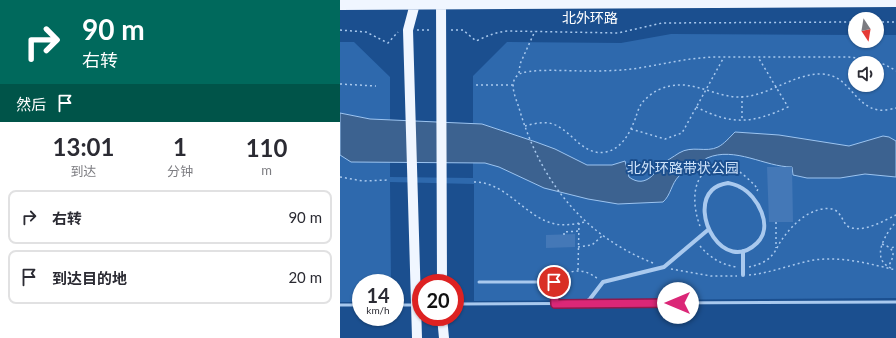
<!DOCTYPE html>
<html lang="zh">
<meta charset="utf-8">
<style>
:root{--surface:#fff;--page:#f7f7f7;--text:#2b2b33;--muted:#7c7c81;--line:#e1e1e2}
body{margin:0;font-family:Lato,"Noto Sans SC",sans-serif;background:var(--page);color:var(--text);height:100vh;display:flex;flex-direction:column;font-size:15px;white-space:nowrap}
*{box-sizing:border-box;margin:0}
p{font-size:13px;color:var(--muted)}
.icon{flex:none;width:22px;height:22px;fill:none;stroke:currentColor;stroke-width:2;stroke-linecap:round;stroke-linejoin:round}
.map{position:relative;flex:1;overflow:hidden}
.panel{display:flex;flex-direction:column;background:var(--surface);width:340px}
.panel>*{flex:none}
.hud{background:#00695c;color:#fff;overflow:hidden}
.needle{width:26px;rotate:168deg}
.buttons{position:absolute;left:508px;top:12px;display:grid;gap:8px}
.buttons a{display:grid;place-items:center;width:36px;height:36px;border-radius:50%;background:var(--surface);box-shadow:0 1px 3px #0004;font-size:20px}
.speed{position:absolute;left:12px;top:274px;display:flex;gap:8px;font-size:20px;font-weight:700;text-align:center}
.speed>*{display:grid;place-content:center;width:52px;height:52px;border-radius:50%;background:var(--surface);box-shadow:0 1px 3px #0004;line-height:1}
.speed small{font-size:10px;font-weight:400}
.speed .limit{border:6px solid #d22;background:#fff;color:#111}
.pin{position:absolute;display:grid;place-items:center;width:34px;height:34px;color:#fff;margin:-17px;border:2px solid #fff;border-radius:50%;box-shadow:0 1px 4px #0007}
.me{position:absolute;width:44px;margin:-22px;rotate:270deg;stroke-linejoin:round;filter:drop-shadow(0 0 3px #0008)}
.turn{display:flex;align-items:center;gap:14px;height:84px;padding:0 16px;font-size:18px}
.turn .icon{width:52px;height:52px;stroke-width:2.5}
.turn b{display:block;font-size:28px;line-height:34px}
.then{display:flex;align-items:center;height:38px;padding:0 16px;background:#0003;gap:8px;font-size:15px}
.eta{display:flex;justify-content:space-evenly;align-items:center;height:68px;text-align:center}
.eta b{font-size:24px;font-weight:700;line-height:28px}
ul{padding:0;list-style:none}
li{display:flex;align-items:center;gap:12px;height:54px;margin:0 8px 6px;padding:0 8px;border:2px solid var(--line);border-radius:8px}
li div{flex:1}
li b{display:block;font-size:15px}
li em{font-style:normal}
main{display:flex;flex:1;min-height:0}
.map>svg:first-child{display:block}
</style>
<main>
<section class="panel">
<div class="hud">
<div class="turn"><svg class="icon" aria-label="right" viewBox="0 0 24 24"><path d="M7 20v-9h11M14 6l5 5-5 5"/></svg><div><b>90 m</b>右转</div></div>
<div class="then">然后<svg class="icon" aria-label="arrive" viewBox="0 0 24 24"><path d="M6 21V4h12l-3 4 3 4H6"/></svg></div>
</div>
<div class="eta">
<div><b>13:01</b><p>到达</p></div>
<div><b>1</b><p>分钟</p></div>
<div><b>110</b><p>m</p></div>
</div>
<ul>
<li><svg class="icon" aria-label="right" viewBox="0 0 24 24"><path d="M7 20v-9h11M14 6l5 5-5 5"/></svg><div><b>右转</b></div><em>90 m</em></li>
<li><svg class="icon" aria-label="arrive" viewBox="0 0 24 24"><path d="M6 21V4h12l-3 4 3 4H6"/></svg><div><b>到达目的地</b></div><em>20 m</em></li>
</ul>
</section>
<div class="map">
<svg width="556" height="338" viewBox="0 0 556 338">
<rect width="100%" height="100%" fill="#1b4f8f"/>
<path fill="#2e69ad" fill-rule="evenodd" d="M 331,34 L 515,35 L 515,41 L 537,41 L 537,35 L 556,35 L 556,298 L 134,301 L 134,184 L 50,182 L 51,283 L 21,283 L 21,302 L 0,302 L 0,42 L 14,42 L 50,77 L 50,177 L 133,178 L 133,76 L 167,42 L 281,43 ZM 515,63 L 537,63 L 537,85 L 515,85 Z"/>
<path fill="#3c6290" stroke="#9cc4f0" d="M 0,113 L 30,119 L 142,124 L 196,142 L 215,149 L 247,165 L 272,165 L 285,161 L 289,177 C 297,183 305,183 313,175 C 316,172 318,168 321,165 C 326,161 333,157 339,153 C 352,145 366,153 378,147 C 384,144 390,137 395,132 L 439,135 L 509,146 L 543,136 L 549,137 L 556,141 L 556,177 L 525,174 L 500,178 L 467,178 L 453,175 L 452,167 C 425,167 395,146 367,158 C 362,161 358,168 353,170 C 348,172 343,172 339,176 C 331,184 331,195 323,202 L 278,204 L 248,199 L 204,188 L 159,167 L 145,163 L 11,162 L 0,155 Z"/>
<path fill="#4478b7" d="M 427,167 L 452,167 L 453,222 L 429,222 Z
M 235,234 L 235,247 L 206,248 L 206,235 Z"/>
<g fill="none" stroke-linecap="round" stroke-linejoin="round">
<path stroke="#a9c9ee" stroke-width="1.5" stroke-dasharray="2 3" stroke-linecap="butt" d="M 537,22 L 556,22
M 0,30 L 26,32 L 48,43 L 58,32
M 77,30 L 91,30
M 111,30 L 123,30 L 136,41 C 147,36 156,32 168,31 L 278,33 L 322,23 L 515,22
M 179,73 L 180,64 L 195,31
M 0,84 L 36,86
M 136,85 L 173,85
M 402,96 L 402,120
M 356,107 C 392,125 411,124 448,107 L 418,57
M 185,126 C 192,124 201,122 209,123 C 231,127 241,157 266,152 C 283,148 290,132 296,117 C 297,113 299,107 302,103 C 306,98 312,93 318,90 C 348,76 368,95 397,97 C 427,98 451,74 481,74 C 509,74 513,105 538,110 C 544,111 551,109 556,108
M 291,129 L 325,139 L 342,133 L 384,57
M 0,177 L 23,181 L 49,180
M 134,182 C 167,182 184,217 215,224 C 225,226 235,224 245,222
M 436,222 L 436,248
M 360,226 C 353,208 350,178 371,168 C 376,166 383,165 389,167 C 400,170 410,180 418,189 L 416,193
M 224,235 L 224,232 L 239,231
M 542,244 C 556,249 555,255 548,267
M 360,246 C 370,258 382,265 397,267
M 238,247 L 252,245 L 262,236
M 552,248 L 556,245
M 313,263 C 242,235 200,180 179,108 C 176,98 168,83 178,75 C 185,68 231,71 243,71 C 259,71 276,71 292,69 C 321,65 349,57 379,57 L 509,57 C 525,59 542,61 556,71
M 409,267 C 418,265 427,262 433,254 C 436,251 438,245 441,241 C 449,229 461,216 475,211 C 483,208 495,206 500,215 C 503,219 504,224 509,227 C 524,233 543,221 556,215
M 551,268 C 530,259 545,234 556,222
M 331,269 L 371,276 L 397,276
M 238,270 L 239,223
M 409,275 C 431,273 452,264 474,260 C 502,256 530,264 556,270
M 218,278 C 232,269 244,268 258,279"/>
<path stroke="#a9c9ee" stroke-width="3" d="M 139,282 L 214,282 L 215,304
M 115,304 L 556,302
M 0,305 L 21,305
M 55,305 L 75,305"/>
<path stroke="#a9c9ee" stroke-width="4" d="M 388,183 C 392,184 397,185 400,187 C 418,196 434,227 417,243 C 384,275 349,213 372,190 C 377,185 382,184 388,183 Z
M 403,251 L 403,275
M 244,304 L 250,299 L 263,282 L 324,267 L 369,229"/>
<path stroke="#f0f6ff" stroke-width="10" d="M 76,0 L 68,30 L 77,338
M 101,0 L 102,283
M 0,5 L 556,2
M 102,317 L 104,338"/>
</g>
<g fill="none" stroke-linecap="round" stroke-linejoin="round">
<defs>
<path id="route" d="M 214,282 L 215,304 L 338,303"/>
</defs>
<use href="#route" stroke="#8e194d" stroke-width="10"/>
<use href="#route" stroke="#db2777" stroke-width="7"/>
</g>
<g text-anchor="middle" dominant-baseline="central" stroke-width="4" stroke-linejoin="round" paint-order="stroke">
<g font-size="14" fill="#fff" stroke="#1b4f8f">
<text x="250" y="17">北外环路</text>
</g>
<g font-size="14" fill="#cfe3fa" stroke="#1b4f8f">
<text x="343" y="167">北外环路带状公园</text>
</g>
</g>
</svg>
<div class="buttons">
<a><svg class="needle" viewBox="-14 -14 28 28"><path d="M0-13l5 13h-10z" fill="#e53935"/><path d="M0 13l5-13h-10z" fill="#7c7c81"/></svg></a>
<a><svg class="icon" aria-label="sound" viewBox="0 0 24 24"><path d="M4 9h4l5-4v14l-5-4H4zM17 9q2 3 0 6"/></svg></a>
</div>
<div class="speed"><div>14<small>km/h</small></div><div class="limit">20</div></div>
<div class="pin" style="left:214px;top:282px;background:#d93025"><svg class="icon" aria-label="arrive" viewBox="0 0 24 24"><path d="M6 21V4h12l-3 4 3 4H6"/></svg></div>
<svg class="me" style="left:338px;top:303px" viewBox="-20 -20 40 40"><circle r="19" fill="#fff"/><path d="M0-13L10 11 0 6-10 11z" fill="#db2777"/></svg>
</div>
</main>
